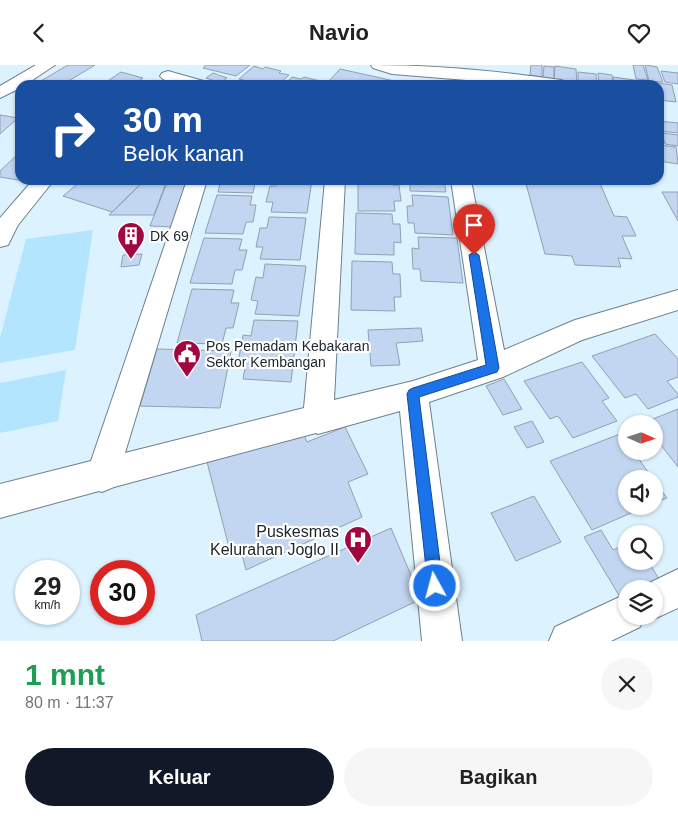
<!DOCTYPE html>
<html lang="id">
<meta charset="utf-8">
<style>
:root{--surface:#fff;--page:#f6f6f6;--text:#222;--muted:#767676;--accent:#111827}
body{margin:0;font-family:Helvetica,sans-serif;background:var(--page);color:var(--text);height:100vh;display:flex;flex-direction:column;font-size:19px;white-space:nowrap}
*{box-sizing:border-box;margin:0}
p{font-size:16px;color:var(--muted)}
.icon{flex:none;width:28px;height:28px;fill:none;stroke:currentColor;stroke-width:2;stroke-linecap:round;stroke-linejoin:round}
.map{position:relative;height:576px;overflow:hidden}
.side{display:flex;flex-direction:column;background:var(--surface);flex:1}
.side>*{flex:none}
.guide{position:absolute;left:15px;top:15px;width:649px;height:105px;border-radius:15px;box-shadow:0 1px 4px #0004;background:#1a4fa0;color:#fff;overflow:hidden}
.needle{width:32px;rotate:93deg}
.tools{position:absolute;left:618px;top:350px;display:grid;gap:10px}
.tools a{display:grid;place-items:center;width:45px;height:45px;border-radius:50%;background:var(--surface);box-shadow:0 1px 4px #0004;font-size:25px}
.speed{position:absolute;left:15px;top:495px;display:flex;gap:10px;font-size:25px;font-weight:700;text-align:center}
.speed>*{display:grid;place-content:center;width:65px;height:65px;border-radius:50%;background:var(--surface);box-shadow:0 1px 4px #0004;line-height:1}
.speed small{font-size:12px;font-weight:400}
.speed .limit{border:8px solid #d22;background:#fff;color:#111}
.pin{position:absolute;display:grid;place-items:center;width:42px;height:42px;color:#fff;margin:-51px -21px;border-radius:50% 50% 50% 0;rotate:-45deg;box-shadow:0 0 5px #0007}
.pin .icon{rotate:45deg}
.me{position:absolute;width:55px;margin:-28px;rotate:353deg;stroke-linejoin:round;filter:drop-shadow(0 0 4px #0008)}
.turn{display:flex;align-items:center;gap:18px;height:105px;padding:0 25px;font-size:22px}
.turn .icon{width:65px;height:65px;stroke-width:2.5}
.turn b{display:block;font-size:35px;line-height:42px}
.round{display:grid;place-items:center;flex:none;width:52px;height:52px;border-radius:26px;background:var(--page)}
.head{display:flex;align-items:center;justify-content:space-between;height:85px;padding:0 25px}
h1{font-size:30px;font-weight:600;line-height:38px;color:#1e9e55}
.button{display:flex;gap:10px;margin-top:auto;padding:10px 25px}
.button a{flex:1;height:58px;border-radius:30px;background:var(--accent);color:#fff;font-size:20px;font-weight:600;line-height:58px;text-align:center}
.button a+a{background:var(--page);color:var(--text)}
header{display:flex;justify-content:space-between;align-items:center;height:65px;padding:0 25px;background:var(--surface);font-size:22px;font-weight:600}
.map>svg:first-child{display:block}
</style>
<header><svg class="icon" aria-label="back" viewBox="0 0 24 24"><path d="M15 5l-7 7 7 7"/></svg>Navio<svg class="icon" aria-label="heart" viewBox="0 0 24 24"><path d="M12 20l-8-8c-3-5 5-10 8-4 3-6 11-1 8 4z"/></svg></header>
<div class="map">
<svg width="678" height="576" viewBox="0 0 678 576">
<rect width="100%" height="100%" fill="#dcf2ff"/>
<path fill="#b3e5ff" d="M 93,165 L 75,285 L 0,298 L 0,273 L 26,174 Z
M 66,305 L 58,356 L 0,368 L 0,318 Z"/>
<path fill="#c2d5f1" stroke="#939fb0" d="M 68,0 L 95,0 L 62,20 L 34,20 Z
M 206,0 L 250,0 L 236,11 L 203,3 Z
M 531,0 L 542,0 L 542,12 L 530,10 Z
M 633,0 L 643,0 L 648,15 L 636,14 Z
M 645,0 L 657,2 L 663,17 L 649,16 Z
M 254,1 L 263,4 L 265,2 L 281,6 L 279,8 L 289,10 L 278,20 L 263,20 L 239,14 Z
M 544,1 L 554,2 L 554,14 L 543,12 Z
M 555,1 L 576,4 L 577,18 L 554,15 Z
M 340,4 L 408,19 L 348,20 L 329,16 Z
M 661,6 L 678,8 L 678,19 L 665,17 Z
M 121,7 L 143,13 L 133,20 L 102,20 Z
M 578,7 L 596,9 L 597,20 L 578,20 Z
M 213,8 L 227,13 L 220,18 L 206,13 Z
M 598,8 L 612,10 L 613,20 L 599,20 Z
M 292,12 L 301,14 L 304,12 L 320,16 L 318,19 L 323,20 L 284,20 Z
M 613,12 L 648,17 L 649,20 L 614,20 Z
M 652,17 L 672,20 L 676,37 L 659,35 L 659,20 L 653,20 Z
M 0,50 L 18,53 L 0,69 Z
M 659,56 L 678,58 L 678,68 L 660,66 Z
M 662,68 L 678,70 L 678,81 L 665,79 Z
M 659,80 L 676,82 L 678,99 L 659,96 Z
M 20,87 L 20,115 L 25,115 L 24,116 L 0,112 L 0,106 Z
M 82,115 L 145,115 L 112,147 L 63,131 Z
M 145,115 L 156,115 L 166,118 L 154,150 L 109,150 Z
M 168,115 L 190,115 L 175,162 L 150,161 Z
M 221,115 L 262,115 L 261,119 L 255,118 L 253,128 L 218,127 Z
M 277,115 L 312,115 L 307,148 L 271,147 L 273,137 L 266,137 L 270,121 L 276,121 Z
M 358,115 L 393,115 L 393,120 L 399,120 L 401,136 L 394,136 L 395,146 L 358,146 Z
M 404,115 L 444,115 L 446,127 L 410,126 L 410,117 L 404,117 Z
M 525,115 L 599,116 L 614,151 L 627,152 L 636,171 L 622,171 L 632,194 L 618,193 L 621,202 L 575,200 L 572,191 L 545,189 Z
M 662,127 L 678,127 L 678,156 Z
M 217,130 L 252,131 L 250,140 L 256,140 L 253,157 L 246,157 L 243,169 L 205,168 Z
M 412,130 L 448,132 L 453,170 L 415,168 L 414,158 L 408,158 L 407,141 L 413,141 Z
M 356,148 L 392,149 L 393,159 L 400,159 L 401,178 L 394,177 L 394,190 L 355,189 Z
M 269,152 L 306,153 L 300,195 L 260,194 L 263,182 L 256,182 L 260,163 L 267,163 Z
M 418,172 L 457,173 L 463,218 L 421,216 L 420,204 L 413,204 L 412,183 L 419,184 Z
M 204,173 L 242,174 L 239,185 L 247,185 L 242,205 L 235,205 L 232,219 L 190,218 Z
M 142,189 L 139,200 L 121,202 L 123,190 Z
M 352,196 L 392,197 L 393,209 L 400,209 L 401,232 L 394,232 L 395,246 L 351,245 Z
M 265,199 L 306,201 L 299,251 L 255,249 L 258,236 L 251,235 L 256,212 L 263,213 Z
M 192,224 L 234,225 L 231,238 L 239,238 L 233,263 L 226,263 L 222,279 L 177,278 Z
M 254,255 L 298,256 L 291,317 L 243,314 L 246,298 L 238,298 L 243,270 L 251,271 Z
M 421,263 L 423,276 L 396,278 L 400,300 L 371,301 L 368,265 Z
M 655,269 L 678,294 L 678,312 L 667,316 L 678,329 L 678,332 L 648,344 L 636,329 L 625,333 L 592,291 Z
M 157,284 L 231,286 L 220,343 L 140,341 Z
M 582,297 L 609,333 L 602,336 L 617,356 L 573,373 L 558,351 L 550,354 L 524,316 Z
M 504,314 L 522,344 L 503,350 L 486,321 Z
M 678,344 L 678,402 L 654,371 L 654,359 L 643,358 Z
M 532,356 L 544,377 L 527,383 L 514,362 Z
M 345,362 L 368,409 L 348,417 L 362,452 L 246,505 L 240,482 L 230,486 L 207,397 L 304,370 L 307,377 Z
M 620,369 L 626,377 L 626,386 L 633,386 L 653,414 L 626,414 L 626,441 L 647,441 L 592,465 L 550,396 Z
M 654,415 L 667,433 L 654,438 Z
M 534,431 L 561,477 L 516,496 L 491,448 Z
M 391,463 L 421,534 L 333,576 L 202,576 L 196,550 Z
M 601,465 L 613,485 L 626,479 L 626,496 L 648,496 L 659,514 L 638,524 L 626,524 L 626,529 L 620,532 L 584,472 Z"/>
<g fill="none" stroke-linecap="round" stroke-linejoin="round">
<defs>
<path id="minor" d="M 36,0 L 55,0 L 25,20 L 20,20 L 20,23 L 0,33 L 0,21 Z
M 371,0 C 435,0 498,6 561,15 L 567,17 L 569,20 L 527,20 L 392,9 L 373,3 Z
M 168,6 L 207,17 L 209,20 C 196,20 168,22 160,11 L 162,8 Z
M 33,115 L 54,115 L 18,160 L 8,180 L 0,182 L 0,153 Z
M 187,115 L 207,115 L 125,388 L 304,343 L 325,115 L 345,115 L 334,335 L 413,316 L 478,295 L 451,115 L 471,115 L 504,285 L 575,255 L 678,225 L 678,245 L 582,275 L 503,312 L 429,337 L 462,576 L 422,576 L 400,346 L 318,369 L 316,368 L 114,422 L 102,427 L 99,426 L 0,453 L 0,419 L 91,396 Z
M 678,504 L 678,543 L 654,554 L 648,551 L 654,551 L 654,524 L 640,524 L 641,522 Z
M 626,529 L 626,551 L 644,551 L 640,562 L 611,576 L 549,576 L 555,562 Z"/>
</defs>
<use href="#minor" stroke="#6d818c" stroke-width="2"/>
<use href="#minor" fill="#fff" fill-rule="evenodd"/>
</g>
<path fill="#1a73e8" stroke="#114b97" d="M 474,187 L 479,190 L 499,303 L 497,307 L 419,332 L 443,521 L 441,527 L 435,529 L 430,527 L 428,521 L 407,329 L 409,325 L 413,323 L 486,300 L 469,190 Z"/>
<defs>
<symbol id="building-pin" viewBox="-11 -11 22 30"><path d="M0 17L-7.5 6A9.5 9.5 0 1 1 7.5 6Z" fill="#a20640" stroke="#fff"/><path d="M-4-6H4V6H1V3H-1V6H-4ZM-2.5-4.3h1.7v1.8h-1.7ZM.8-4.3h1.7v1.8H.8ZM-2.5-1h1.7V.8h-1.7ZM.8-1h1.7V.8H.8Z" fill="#fff"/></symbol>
<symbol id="civic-pin" viewBox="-11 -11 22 30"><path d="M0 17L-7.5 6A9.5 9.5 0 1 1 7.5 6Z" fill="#a20640" stroke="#fff"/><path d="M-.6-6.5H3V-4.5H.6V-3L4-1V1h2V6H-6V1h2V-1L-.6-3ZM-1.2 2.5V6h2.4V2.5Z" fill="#fff"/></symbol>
<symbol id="hospital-pin" viewBox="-11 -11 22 30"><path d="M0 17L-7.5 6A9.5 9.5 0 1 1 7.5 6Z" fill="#a20640" stroke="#fff"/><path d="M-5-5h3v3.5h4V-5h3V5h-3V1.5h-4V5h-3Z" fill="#fff"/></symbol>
</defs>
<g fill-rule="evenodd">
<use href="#building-pin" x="115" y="155" width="32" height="43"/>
<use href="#civic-pin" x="171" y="273" width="32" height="43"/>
<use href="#hospital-pin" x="342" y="459" width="32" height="43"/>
</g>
<g text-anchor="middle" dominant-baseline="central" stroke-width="4.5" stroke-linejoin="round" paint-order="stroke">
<g font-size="14" fill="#1d252a" stroke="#fff" text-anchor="start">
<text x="150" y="171">DK 69</text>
<text x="206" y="281">Pos Pemadam Kebakaran<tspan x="206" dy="16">Sektor Kembangan</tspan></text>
</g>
<g font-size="16" fill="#1d252a" stroke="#fff" text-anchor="end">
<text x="339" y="466">Puskesmas<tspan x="339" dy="18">Kelurahan Joglo II</tspan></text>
</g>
</g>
</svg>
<div class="tools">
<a><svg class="needle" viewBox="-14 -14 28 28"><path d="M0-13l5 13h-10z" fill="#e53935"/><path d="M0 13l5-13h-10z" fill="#767676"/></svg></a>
<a><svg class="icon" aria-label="sound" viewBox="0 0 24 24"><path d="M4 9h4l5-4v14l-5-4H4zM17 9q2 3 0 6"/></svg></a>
<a><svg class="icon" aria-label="search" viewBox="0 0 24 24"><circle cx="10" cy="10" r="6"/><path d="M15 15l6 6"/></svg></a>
<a><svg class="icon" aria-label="layers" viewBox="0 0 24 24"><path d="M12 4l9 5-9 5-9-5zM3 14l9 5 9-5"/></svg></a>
</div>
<div class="speed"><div>29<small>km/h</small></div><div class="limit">30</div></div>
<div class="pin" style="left:474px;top:190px;background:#d93025"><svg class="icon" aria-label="arrive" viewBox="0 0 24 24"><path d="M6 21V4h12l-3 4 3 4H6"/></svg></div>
<svg class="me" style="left:435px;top:521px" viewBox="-20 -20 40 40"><circle r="17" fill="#1a73e8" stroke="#fff" stroke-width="3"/><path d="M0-11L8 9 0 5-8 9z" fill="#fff"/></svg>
<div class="guide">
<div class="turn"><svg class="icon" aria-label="right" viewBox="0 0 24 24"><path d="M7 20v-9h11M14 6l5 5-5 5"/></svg><div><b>30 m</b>Belok kanan</div></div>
</div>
</div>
<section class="side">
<div class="head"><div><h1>1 mnt</h1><p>80 m · 11:37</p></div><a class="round"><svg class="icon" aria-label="close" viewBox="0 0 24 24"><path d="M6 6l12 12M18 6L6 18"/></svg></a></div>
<div class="button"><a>Keluar</a><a>Bagikan</a></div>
</section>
